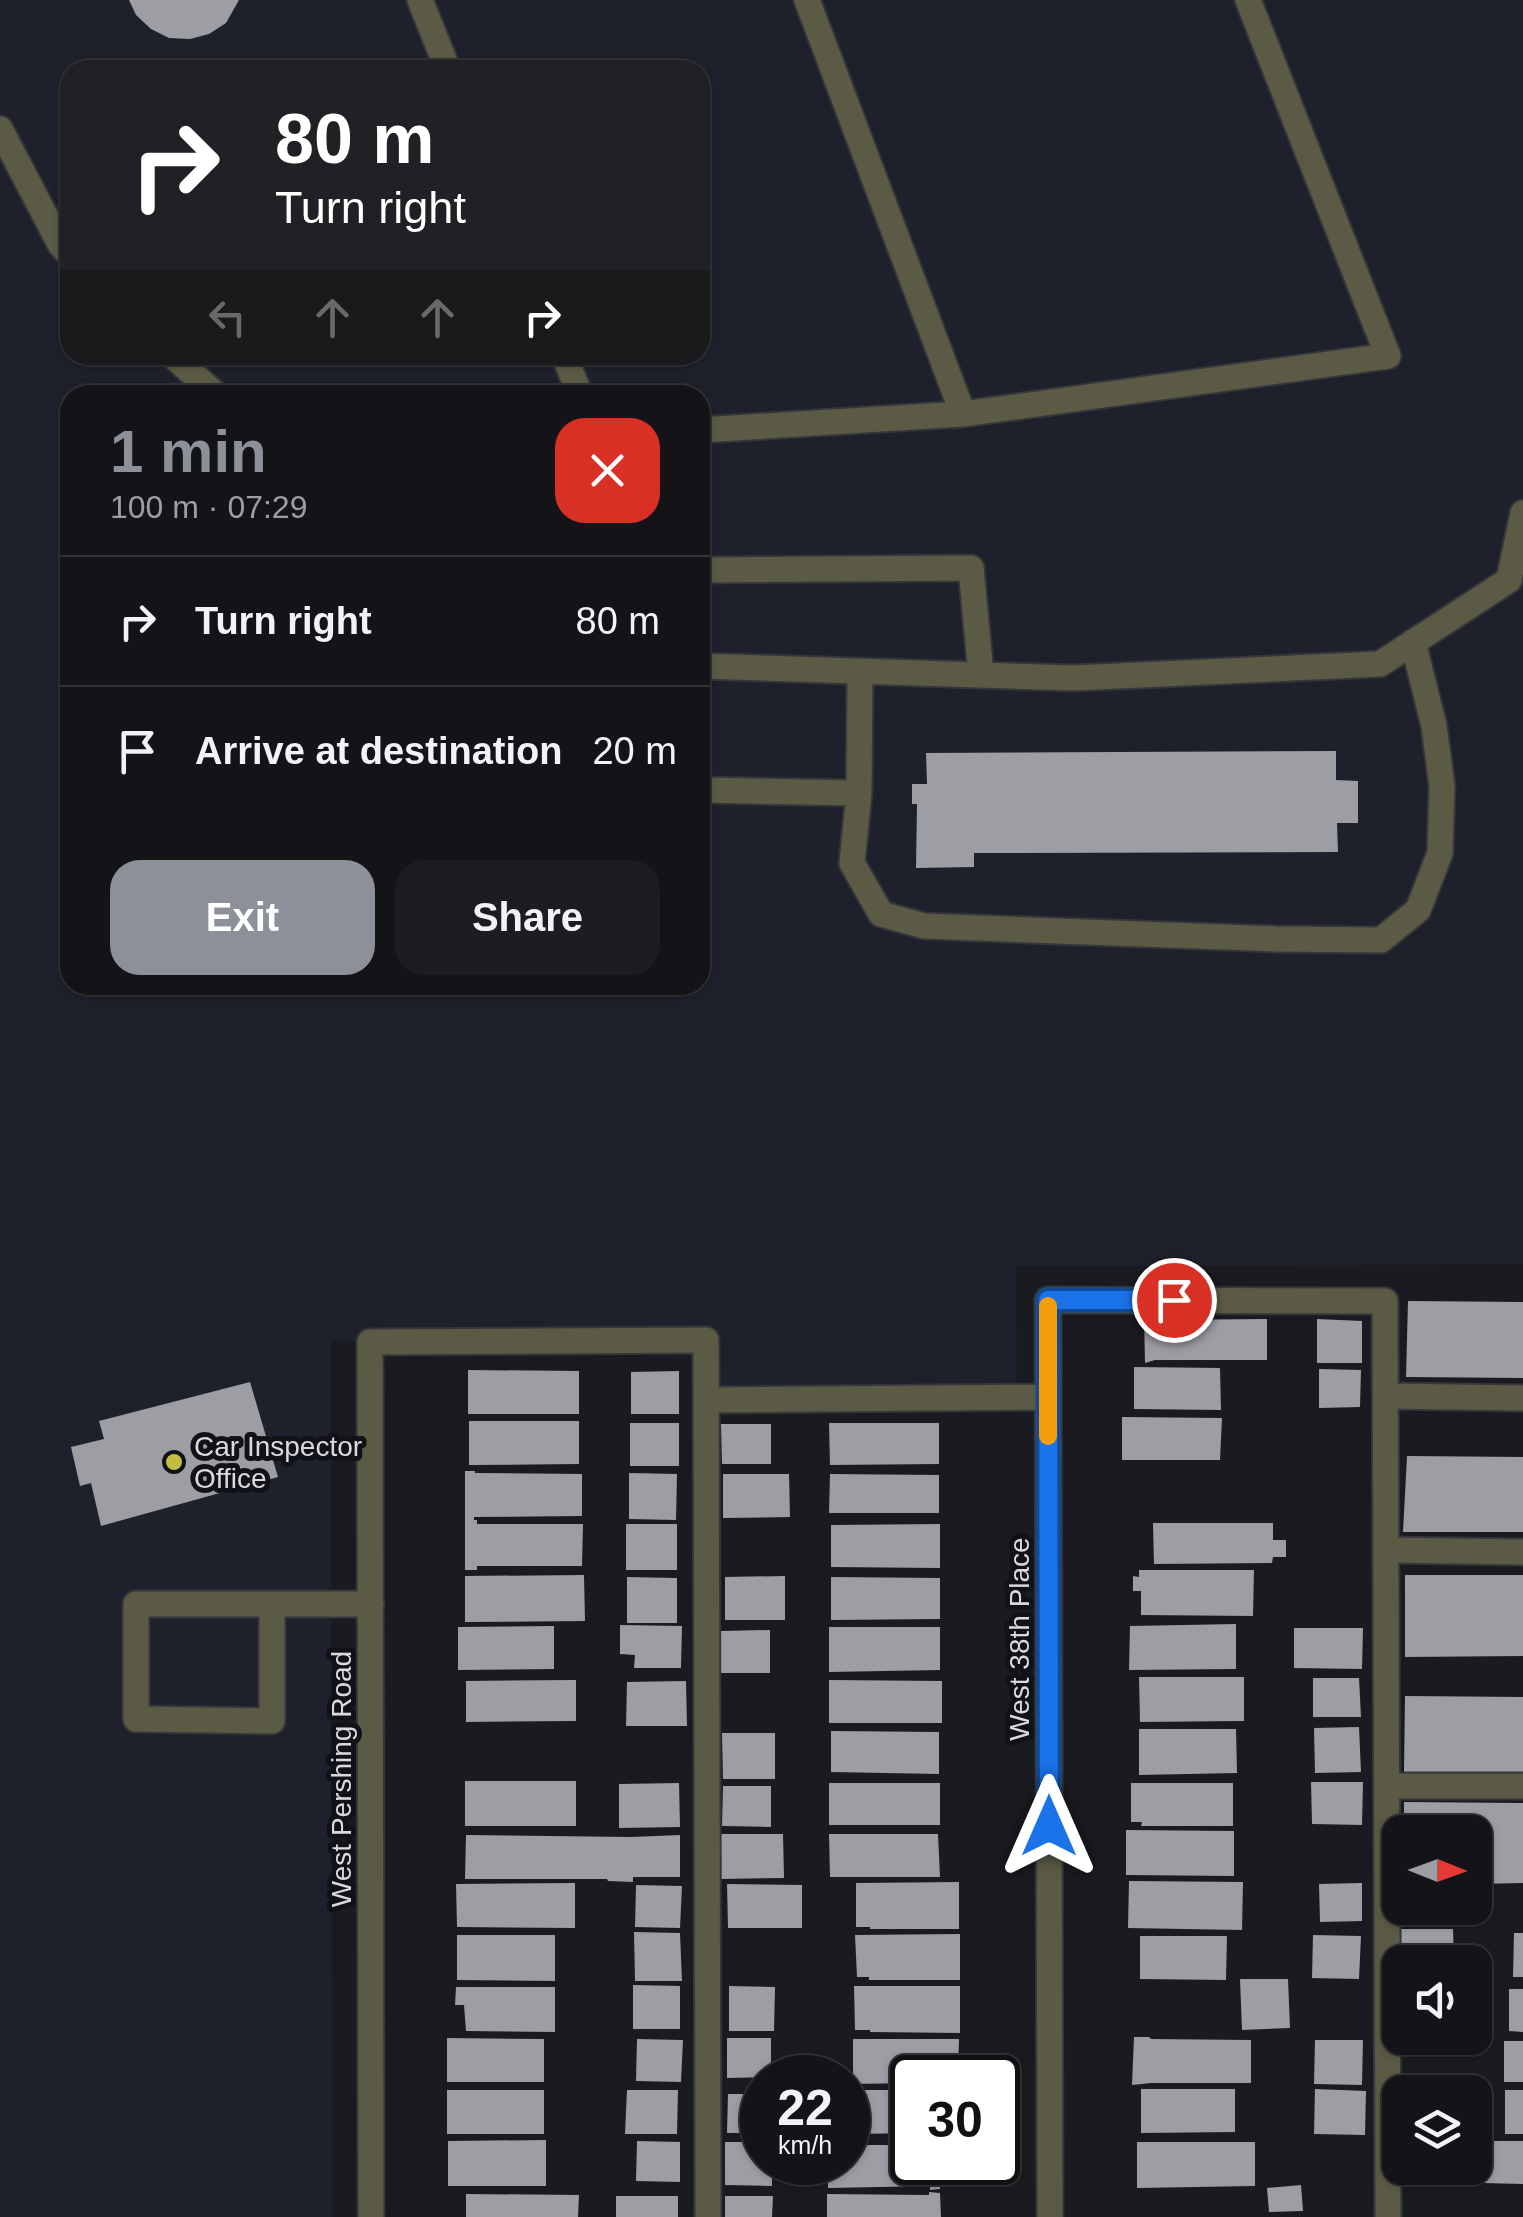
<!DOCTYPE html>
<meta charset="utf-8">
<style>
:root{--surface:#141418;--page:#1d1d21;--text:#f1f3f6;--muted:#9d9ea2;--line:#333337;--accent:#8c9099}
body{margin:0;font-family:Helvetica,sans-serif;background:var(--page);color:var(--text);height:100vh;display:flex;flex-direction:column;font-size:38px;white-space:nowrap}
*{box-sizing:border-box;margin:0}
p{font-size:32px;color:var(--muted)}
.icon{flex:none;width:55px;height:55px;fill:none;stroke:currentColor;stroke-width:2;stroke-linecap:round;stroke-linejoin:round}
.map{position:relative;flex:1;overflow:hidden}
.side{position:absolute;left:60px;top:385px;width:650px;height:610px;display:flex;flex-direction:column;background:var(--surface);border-radius:30px;box-shadow:0 2px 8px #0004,0 0 0 2px var(--line)}
.side>*{flex:none}
.top-card{position:absolute;left:60px;top:60px;width:650px;height:305px;border-radius:30px;box-shadow:0 2px 8px #0004,0 0 0 2px var(--line);background:#202124;color:#fff;overflow:hidden}
.needle{width:65px;rotate:91deg}
.fabs{position:absolute;left:1382px;top:1815px;display:grid;gap:20px}
.fabs a{display:grid;place-items:center;width:110px;height:110px;border-radius:20px;background:var(--surface);box-shadow:0 2px 8px #0004,0 0 0 2px var(--line);font-size:50px}
.speed{position:absolute;left:740px;top:2055px;display:flex;gap:20px;font-size:50px;font-weight:700;text-align:center}
.speed>*{display:grid;place-content:center;width:130px;height:130px;border-radius:50%;background:var(--surface);box-shadow:0 2px 8px #0004,0 0 0 2px var(--line);line-height:1}
.speed small{font-size:25px;font-weight:400}
.speed .limit{border:5px solid #111;border-radius:15px;background:#fff;color:#111}
.pin{position:absolute;display:grid;place-items:center;width:85px;height:85px;color:#fff;margin:-42px;border:5px solid #fff;border-radius:50%;box-shadow:0 2px 10px #0007}
.me{position:absolute;width:110px;margin:-55px;rotate:0deg;stroke-linejoin:round;filter:drop-shadow(0 0 8px #0008)}
.turn{display:flex;align-items:center;gap:35px;height:210px;padding:0 50px;font-size:45px}
.turn .icon{width:130px;height:130px;stroke-width:2.5}
.turn b{display:block;font-size:70px;line-height:85px}
.lanes{display:flex;align-items:center;height:95px;padding:0 50px;background:#0003;justify-content:center;gap:50px;direction:ltr}
.lanes .off{opacity:.35}
.round{display:grid;place-items:center;flex:none;width:105px;height:105px;border-radius:30px;background:var(--page)}
.headline{display:flex;align-items:center;justify-content:space-between;height:170px;padding:0 50px}
h1{font-size:60px;font-weight:600;line-height:75px;color:var(--accent)}
.button{display:flex;gap:20px;margin-top:auto;padding:20px 50px}
.button a{flex:1;height:115px;border-radius:30px;background:var(--accent);color:#fff;font-size:40px;font-weight:600;line-height:115px;text-align:center}
.button a+a{background:var(--page);color:var(--text)}
ul{padding:0;list-style:none}
li{display:flex;align-items:center;gap:30px;height:130px;padding:0 50px;border-top:2px solid var(--line)}
li div{flex:1}
li b{display:block;font-size:38px}
li em{font-style:normal}
.map>svg:first-child{display:block}
</style>
<div class="map">
<svg width="1523" height="2217" viewBox="0 0 1523 2217">
<rect width="100%" height="100%" fill="#1a1b20"/>
<path fill="#1e202b" fill-rule="evenodd" d="M 0,0 L 1523,0 L 1523,1264 L 1016,1267 L 1017,1397 L 706,1400 L 706,1340 L 331,1341 L 332,2217 L 0,2217 ZM 70,70 L 700,70 L 700,355 L 70,355 ZM 70,395 L 700,395 L 700,985 L 70,985 Z"/>
<path fill="#9c9ea4" d="M 129,0 L 239,0 L 226,23 L 209,34 L 190,39 L 169,38 L 151,29 L 136,15 Z
M 1336,751 L 1336,780 L 1358,781 L 1358,823 L 1337,823 L 1338,852 L 974,853 L 974,867 L 916,868 L 917,804 L 912,804 L 912,784 L 927,784 L 926,753 Z
M 1408,1301 L 1523,1302 L 1523,1378 L 1406,1377 Z
M 1144,1315 L 1156,1316 L 1156,1320 L 1267,1319 L 1267,1360 L 1155,1360 L 1145,1363 Z
M 1317,1319 L 1362,1321 L 1362,1363 L 1317,1363 Z
M 1134,1367 L 1220,1368 L 1221,1410 L 1134,1409 Z
M 1319,1369 L 1361,1370 L 1360,1407 L 1319,1408 Z
M 468,1370 L 579,1371 L 579,1414 L 468,1414 Z
M 679,1371 L 679,1414 L 631,1414 L 631,1372 Z
M 250,1382 L 278,1477 L 101,1526 L 91,1483 L 80,1486 L 71,1447 L 104,1439 L 99,1421 Z
M 1122,1417 L 1222,1418 L 1220,1460 L 1122,1460 Z
M 469,1421 L 579,1421 L 579,1464 L 469,1465 Z
M 630,1423 L 679,1423 L 679,1466 L 630,1466 Z
M 829,1423 L 939,1423 L 939,1464 L 830,1465 Z
M 721,1424 L 771,1424 L 771,1464 L 722,1464 Z
M 1407,1456 L 1523,1457 L 1523,1532 L 1403,1532 Z
M 465,1471 L 475,1471 L 475,1473 L 582,1474 L 582,1516 L 474,1517 L 474,1520 L 477,1520 L 477,1524 L 583,1524 L 582,1566 L 477,1566 L 477,1570 L 465,1570 Z
M 629,1473 L 677,1474 L 676,1520 L 629,1519 Z
M 723,1474 L 789,1474 L 790,1517 L 723,1518 Z
M 830,1474 L 939,1475 L 939,1513 L 829,1513 Z
M 1153,1523 L 1273,1523 L 1273,1540 L 1286,1540 L 1286,1557 L 1273,1557 L 1272,1563 L 1154,1564 Z
M 626,1524 L 677,1524 L 677,1570 L 626,1570 Z
M 940,1524 L 940,1568 L 831,1567 L 831,1525 Z
M 1139,1570 L 1254,1570 L 1253,1616 L 1141,1615 L 1141,1591 L 1133,1591 L 1133,1576 L 1139,1577 Z
M 584,1575 L 585,1621 L 465,1622 L 465,1576 Z
M 1405,1575 L 1523,1575 L 1523,1656 L 1405,1657 Z
M 785,1576 L 785,1620 L 725,1620 L 725,1577 Z
M 627,1577 L 677,1578 L 677,1623 L 627,1623 Z
M 831,1577 L 940,1578 L 940,1619 L 831,1620 Z
M 1236,1624 L 1236,1669 L 1129,1670 L 1130,1626 Z
M 620,1625 L 682,1626 L 681,1668 L 634,1668 L 635,1655 L 620,1654 Z
M 554,1626 L 554,1669 L 458,1670 L 458,1627 Z
M 829,1627 L 940,1627 L 940,1670 L 829,1672 Z
M 1294,1628 L 1363,1628 L 1362,1669 L 1294,1668 Z
M 770,1630 L 770,1673 L 721,1673 L 721,1631 Z
M 1139,1677 L 1244,1677 L 1244,1721 L 1140,1722 Z
M 1313,1678 L 1359,1678 L 1361,1717 L 1313,1717 Z
M 576,1680 L 576,1721 L 466,1722 L 466,1681 Z
M 829,1680 L 942,1681 L 942,1723 L 829,1723 Z
M 686,1681 L 687,1726 L 626,1726 L 627,1682 Z
M 1405,1696 L 1523,1697 L 1523,1773 L 1404,1772 Z
M 1359,1727 L 1361,1772 L 1315,1773 L 1314,1728 Z
M 1139,1729 L 1236,1729 L 1237,1773 L 1139,1775 Z
M 831,1731 L 939,1732 L 939,1774 L 831,1772 Z
M 722,1733 L 775,1733 L 775,1779 L 723,1779 Z
M 465,1781 L 576,1781 L 576,1826 L 465,1826 Z
M 1311,1782 L 1363,1782 L 1362,1825 L 1312,1824 Z
M 679,1783 L 680,1827 L 619,1828 L 619,1784 Z
M 829,1783 L 940,1783 L 940,1825 L 829,1825 Z
M 1131,1783 L 1233,1783 L 1233,1826 L 1141,1826 L 1142,1822 L 1131,1822 Z
M 723,1786 L 771,1786 L 771,1827 L 722,1826 Z
M 1404,1802 L 1523,1803 L 1523,1883 L 1475,1884 L 1475,1832 L 1404,1832 Z
M 1126,1830 L 1234,1831 L 1234,1876 L 1126,1875 Z
M 721,1834 L 783,1834 L 784,1878 L 721,1879 Z
M 829,1834 L 938,1834 L 940,1877 L 830,1877 Z
M 466,1835 L 631,1837 L 680,1835 L 680,1877 L 633,1877 L 633,1882 L 608,1881 L 607,1879 L 465,1879 Z
M 1129,1881 L 1243,1882 L 1242,1930 L 1128,1928 Z
M 959,1882 L 959,1929 L 870,1929 L 870,1927 L 856,1927 L 856,1883 Z
M 575,1883 L 575,1928 L 457,1927 L 456,1884 Z
M 1362,1883 L 1362,1921 L 1320,1922 L 1319,1884 Z
M 727,1884 L 802,1885 L 802,1928 L 728,1928 Z
M 636,1885 L 682,1886 L 680,1928 L 635,1927 Z
M 1400,1929 L 1453,1929 L 1454,1962 L 1400,1962 Z
M 634,1932 L 680,1933 L 682,1981 L 635,1981 Z
M 1514,1933 L 1523,1933 L 1523,1977 L 1513,1977 Z
M 960,1934 L 960,1980 L 869,1980 L 869,1977 L 857,1977 L 855,1935 Z
M 457,1935 L 555,1935 L 555,1981 L 457,1980 Z
M 1313,1935 L 1361,1936 L 1359,1979 L 1312,1978 Z
M 1140,1936 L 1227,1936 L 1226,1980 L 1140,1979 Z
M 1240,1979 L 1288,1979 L 1290,2028 L 1242,2030 Z
M 633,1985 L 680,1986 L 680,2029 L 633,2029 Z
M 729,1986 L 775,1987 L 774,2031 L 729,2031 Z
M 854,1986 L 960,1986 L 960,2033 L 870,2032 L 870,2030 L 855,2030 Z
M 456,1987 L 555,1987 L 555,2032 L 466,2031 L 464,2005 L 455,2005 Z
M 1509,1989 L 1523,1989 L 1523,2032 L 1509,2031 Z
M 1134,2037 L 1149,2037 L 1151,2039 L 1251,2040 L 1251,2083 L 1151,2083 L 1132,2085 Z
M 447,2038 L 544,2039 L 544,2082 L 447,2082 Z
M 727,2038 L 771,2038 L 771,2077 L 727,2078 Z
M 637,2039 L 683,2040 L 681,2082 L 636,2081 Z
M 853,2039 L 959,2039 L 958,2078 L 912,2078 L 912,2083 L 853,2084 Z
M 1315,2040 L 1363,2040 L 1362,2085 L 1314,2084 Z
M 1504,2041 L 1523,2041 L 1523,2082 L 1504,2082 Z
M 1141,2089 L 1235,2089 L 1235,2132 L 1141,2133 Z
M 1315,2089 L 1366,2091 L 1365,2135 L 1314,2134 Z
M 447,2090 L 544,2090 L 544,2134 L 447,2134 Z
M 627,2090 L 678,2090 L 677,2134 L 625,2134 Z
M 856,2090 L 912,2090 L 912,2133 L 856,2134 Z
M 1505,2090 L 1523,2090 L 1523,2134 L 1505,2134 Z
M 728,2094 L 762,2094 L 762,2133 L 727,2133 Z
M 546,2140 L 546,2186 L 448,2186 L 448,2141 Z
M 637,2141 L 680,2142 L 680,2182 L 636,2181 Z
M 1482,2141 L 1523,2141 L 1523,2184 L 1483,2183 Z
M 725,2142 L 762,2142 L 762,2162 L 772,2162 L 772,2186 L 725,2185 Z
M 1137,2142 L 1255,2142 L 1255,2186 L 1137,2188 Z
M 848,2145 L 912,2145 L 912,2162 L 940,2162 L 940,2189 L 930,2190 L 930,2186 L 828,2188 L 828,2162 L 848,2162 Z
M 1409,2168 L 1451,2168 L 1451,2186 L 1409,2186 Z
M 1301,2185 L 1303,2211 L 1269,2212 L 1267,2188 Z
M 929,2192 L 940,2193 L 941,2217 L 827,2217 L 827,2194 L 929,2195 Z
M 466,2194 L 579,2195 L 578,2217 L 466,2217 Z
M 616,2196 L 678,2196 L 678,2217 L 616,2217 Z
M 725,2196 L 773,2196 L 772,2217 L 725,2217 Z"/>
<g fill="none" stroke-linecap="round" stroke-linejoin="round">
<defs>
<path id="minor" d="M 420,0 L 448,70
M 0,129 L 60,244 L 70,255
M 172,355 L 216,395
M 564,355 L 580,395
M 963,414 L 1388,356 L 1248,0
M 700,430 L 963,414 L 807,0
M 700,570 L 971,568 L 981,675
M 700,666 L 1073,678 L 1380,664 L 1509,580 L 1523,513
M 700,790 L 859,793 L 860,672
M 859,793 L 852,863 L 881,914 L 924,926 L 1276,939 L 1381,940 L 1418,910 L 1440,853 L 1442,786 L 1434,726 L 1413,642
M 1386,1396 L 1523,1398
M 706,1400 L 1048,1397
M 1386,1550 L 1523,1552
M 272,1605 L 272,1721 L 136,1719 L 136,1604 L 371,1604
M 1387,1786 L 1523,1786
M 371,2217 L 370,1342 L 706,1340 L 708,2217
M 1050,2217 L 1048,1300 L 1385,1301 L 1388,2217"/>
</defs>
<use href="#minor" stroke="#35363b" stroke-width="29"/>
<use href="#minor" stroke="#5b5b45" stroke-width="25"/>
</g>
<g fill="none" stroke-linecap="round" stroke-linejoin="round">
<defs>
<path id="route" d="M 1049,1826 L 1048,1300 L 1174,1300"/>
</defs>
<use href="#route" stroke="#114b97" stroke-width="25"/>
<use href="#route" stroke="#1a73e8" stroke-width="18"/>
<path stroke="#f59e0b" stroke-width="18" d="M 1048,1436 L 1048,1306"/>
</g>
<circle fill="#c1be40" stroke="#111217" stroke-width="4" cx="174" cy="1462" r="10"/>
<g text-anchor="middle" dominant-baseline="central" stroke-width="10" stroke-linejoin="round" paint-order="stroke">
<g font-size="28" fill="#dadade" stroke="#111217" text-anchor="start">
<text x="194" y="1446">Car Inspector<tspan x="194" dy="32">Office</tspan></text>
</g>
<g font-size="28" fill="#dadade" stroke="#111217">
<text transform="translate(1019 1639) rotate(-90)">West 38th Place</text>
<text transform="translate(341 1779) rotate(-90)">West Pershing Road</text>
</g>
</g>
</svg>
<div class="fabs">
<a><svg class="needle" viewBox="-14 -14 28 28"><path d="M0-13l5 13h-10z" fill="#e53935"/><path d="M0 13l5-13h-10z" fill="#9d9ea2"/></svg></a>
<a><svg class="icon" aria-label="sound" viewBox="0 0 24 24"><path d="M4 9h4l5-4v14l-5-4H4zM17 9q2 3 0 6"/></svg></a>
<a><svg class="icon" aria-label="layers" viewBox="0 0 24 24"><path d="M12 4l9 5-9 5-9-5zM3 14l9 5 9-5"/></svg></a>
</div>
<div class="speed"><div>22<small>km/h</small></div><div class="limit">30</div></div>
<div class="pin" style="left:1174px;top:1300px;background:#d93025"><svg class="icon" aria-label="arrive" viewBox="0 0 24 24"><path d="M6 21V4h12l-3 4 3 4H6"/></svg></div>
<svg class="me" style="left:1049px;top:1826px" viewBox="-20 -20 40 40"><path d="M0-17L14 15 0 8-14 15z" fill="#1a73e8" stroke="#fff" stroke-width="4"/></svg>
<div class="top-card">
<div class="turn"><svg class="icon" aria-label="right" viewBox="0 0 24 24"><path d="M7 20v-9h11M14 6l5 5-5 5"/></svg><div><b>80 m</b>Turn right</div></div>
<div class="lanes"><svg class="icon off" aria-label="left" viewBox="0 0 24 24"><path d="M17 20v-9H6M10 6l-5 5 5 5"/></svg><svg class="icon off" aria-label="ahead" viewBox="0 0 24 24"><path d="M12 20V5M6 11l6-6 6 6"/></svg><svg class="icon off" aria-label="ahead" viewBox="0 0 24 24"><path d="M12 20V5M6 11l6-6 6 6"/></svg><svg class="icon" aria-label="right" viewBox="0 0 24 24"><path d="M7 20v-9h11M14 6l5 5-5 5"/></svg></div>
</div>
<section class="side">
<div class="headline"><div><h1>1 min</h1><p>100 m · 07:29</p></div><a class="round" style="background:#d93025;color:#fff"><svg class="icon" aria-label="close" viewBox="0 0 24 24"><path d="M6 6l12 12M18 6L6 18"/></svg></a></div>
<ul>
<li><svg class="icon" aria-label="right" viewBox="0 0 24 24"><path d="M7 20v-9h11M14 6l5 5-5 5"/></svg><div><b>Turn right</b></div><em>80 m</em></li>
<li><svg class="icon" aria-label="arrive" viewBox="0 0 24 24"><path d="M6 21V4h12l-3 4 3 4H6"/></svg><div><b>Arrive at destination</b></div><em>20 m</em></li>
</ul>
<div class="button"><a>Exit</a><a>Share</a></div>
</section>
</div>
